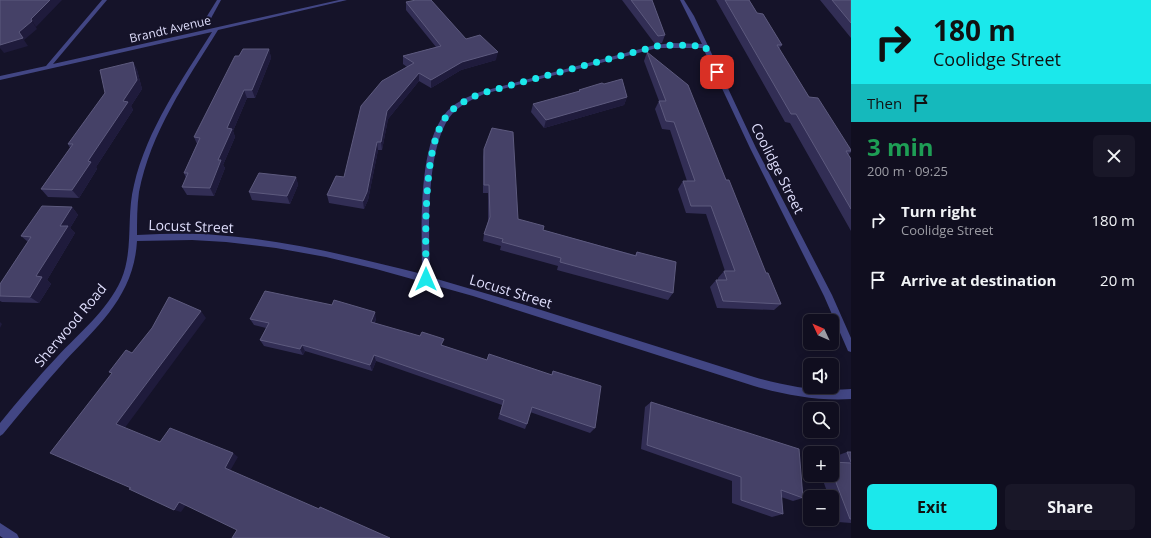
<!DOCTYPE html>
<meta charset="utf-8">
<style>
:root{--surface:#100e1f;--page:#191728;--text:#f1f3f6;--muted:#9c9ca4;--line:#302e3d;--accent:#1be8eb}
body{margin:0;font-family:"Open Sans",sans-serif;background:var(--page);color:var(--text);height:100vh;display:flex;flex-direction:column;font-size:15px;white-space:nowrap}
*{box-sizing:border-box;margin:0}
p{font-size:13px;color:var(--muted)}
.icon{flex:none;width:22px;height:22px;fill:none;stroke:currentColor;stroke-width:2;stroke-linecap:round;stroke-linejoin:round}
.map{position:relative;flex:1;overflow:hidden}
.details{display:flex;flex-direction:column;background:var(--surface);width:300px}
.details>*{flex:none}
.top-card{background:#1be8eb;color:#111;overflow:hidden}
.needle{width:26px;rotate:314deg}
.controls{position:absolute;left:803px;top:314px;display:grid;gap:8px}
.controls a{display:grid;place-items:center;width:36px;height:36px;border-radius:6px;background:var(--surface);box-shadow:0 2px 10px #0003,0 0 0 1px var(--line);font-size:20px}
.pin{position:absolute;display:grid;place-items:center;width:34px;height:34px;color:#fff;margin:-17px;border-radius:8px;box-shadow:0 2px 6px #0006}
.me{position:absolute;width:44px;margin:-22px;rotate:0deg;stroke-linejoin:round;filter:drop-shadow(0 0 3px #0008)}
.turn{display:flex;align-items:center;gap:14px;height:84px;padding:0 16px;font-size:18px}
.turn .icon{width:52px;height:52px;stroke-width:2.5}
.turn b{display:block;font-size:28px;line-height:34px}
.then{display:flex;align-items:center;height:38px;padding:0 16px;background:#0003;gap:8px;font-size:15px}
.round{display:grid;place-items:center;flex:none;width:42px;height:42px;border-radius:6px;background:var(--page)}
.overview{display:flex;align-items:center;justify-content:space-between;height:68px;padding:0 16px}
h1{font-size:24px;font-weight:700;line-height:30px;color:#1e9e55}
.action{display:flex;gap:8px;margin-top:auto;padding:8px 16px}
.action a{flex:1;height:46px;border-radius:6px;background:var(--accent);color:#111;font-size:16px;font-weight:700;line-height:46px;text-align:center}
.action a+a{background:var(--page);color:var(--text)}
ul{padding:0;list-style:none}
li{display:flex;align-items:center;gap:12px;height:60px;padding:0 16px}
li div{flex:1}
li b{display:block;font-size:15px}
li em{font-style:normal}
main{display:flex;flex:1;min-height:0}
.map>svg:first-child{display:block}
</style>
<main>
<div class="map">
<svg width="851" height="538" viewBox="0 0 851 538">
<rect width="100%" height="100%" fill="#151329"/>
<g fill="none" stroke-linecap="round" stroke-linejoin="round">
<path fill="#424684" fill-rule="evenodd" d="M 217,0 L 221,0 L 209,22 L 205,22 L 204,21 Z"/>
<path fill="#424684" fill-rule="evenodd" d="M 102,0 L 107,0 L 53,64 L 339,0 L 347,0 L 218,30 C 187,80 150,133 139,192 C 137,206 137,221 137,235 C 163,234 190,233 216,235 C 286,240 354,257 422,274 C 422,231 417,151 444,115 C 453,103 467,97 480,92 L 655,45 L 673,43 L 702,44 L 680,0 L 684,0 L 694,16 L 756,148 L 832,295 L 851,338 L 851,352 L 848,351 L 824,296 L 750,148 L 703,48 L 657,48 L 484,94 C 472,100 457,106 449,118 C 425,153 429,234 430,277 L 522,304 L 754,377 C 786,386 818,392 851,389 L 851,399 C 818,401 786,395 754,386 L 473,296 L 376,269 L 326,257 L 276,248 L 226,242 L 192,240 L 137,241 C 134,295 99,325 65,361 C 43,385 23,410 3,434 L 0,436 L 0,423 C 18,401 37,378 57,357 C 79,333 107,311 121,280 C 134,250 126,216 134,185 C 147,129 182,80 212,32 L 0,80 L 0,76 L 46,66 Z
M 0,523 L 17,534 L 19,538 L 3,538 L 0,536 Z"/>
</g>
<path fill="#322e55" d="M 622,0 L 652,0 L 665,35 L 662,43 L 655,44 Z
M 716,0 L 749,0 L 757,13 L 782,45 L 779,49 L 809,97 L 851,150 L 851,152 L 848,155 L 851,159 L 851,231 L 790,123 L 785,122 Z
M 820,0 L 851,0 L 851,38 Z
M 406,2 L 466,39 L 496,60 L 461,70 L 431,88 L 419,81 L 388,119 L 382,150 L 378,150 L 368,200 L 364,209 L 329,203 L 327,195 L 344,177 L 407,67 L 403,64 L 403,56 L 436,47 L 406,10 Z
M 269,49 L 271,58 L 255,98 L 247,98 L 233,131 L 235,137 L 223,165 L 225,168 L 214,196 L 187,195 L 182,187 L 186,178 L 184,173 L 197,144 L 194,137 Z
M 647,52 L 726,180 L 766,273 L 781,304 L 774,310 L 717,308 L 710,287 L 716,280 L 718,280 L 718,278 L 724,271 L 725,271 L 706,214 L 686,213 L 678,189 L 683,181 L 687,181 L 670,130 L 662,129 L 655,109 L 659,101 L 644,61 Z
M 133,62 L 137,70 L 142,89 L 131,106 L 133,110 L 96,167 L 97,169 L 79,198 L 48,197 L 41,189 L 70,148 L 68,144 Z
M 604,84 L 627,97 L 624,105 L 544,128 L 531,112 L 533,104 L 579,91 L 579,90 Z
M 484,149 L 518,219 L 543,230 L 635,255 L 637,252 L 673,293 L 668,300 L 557,270 L 558,266 L 500,250 L 501,246 L 483,241 L 484,234 L 488,221 L 488,193 L 483,193 L 483,157 Z
M 296,177 L 298,185 L 290,204 L 252,200 L 249,192 Z
M 72,207 L 78,215 L 70,228 L 75,233 L 47,280 L 51,284 L 39,303 L 2,302 L 0,301 L 0,284 L 28,242 L 21,236 Z
M 376,318 L 375,323 L 443,345 L 443,346 L 487,360 L 551,375 L 553,371 L 595,428 L 590,433 L 530,412 L 527,424 L 525,429 L 498,419 L 502,405 L 376,361 L 372,371 L 305,351 L 303,355 L 264,346 L 260,340 L 266,328 L 254,325 L 250,319 Z
M 651,402 L 803,498 L 793,501 L 781,497 L 783,514 L 772,517 L 732,503 L 732,481 L 641,449 L 645,407 Z
M 847,452 L 851,452 L 851,523 L 838,522 L 832,506 L 832,497 L 829,497 L 821,475 L 832,475 L 832,462 L 838,463 L 836,456 Z"/>
<path fill="#1f1b3c" d="M 50,0 L 62,0 L 36,27 L 31,19 Z
M 32,21 L 37,29 L 24,40 L 28,46 L 4,53 L 0,48 L 0,45 L 19,32 Z
M 269,49 L 271,58 L 255,98 L 252,90 Z
M 498,52 L 496,60 L 461,70 L 431,88 L 431,80 L 462,62 Z
M 133,62 L 137,70 L 142,89 L 131,106 L 133,110 L 96,167 L 97,169 L 79,198 L 72,190 L 123,101 Z
M 419,73 L 419,81 L 388,119 L 382,150 L 381,142 L 387,111 Z
M 244,90 L 247,98 L 233,131 L 235,137 L 223,165 L 225,168 L 214,196 L 210,188 L 227,128 Z
M 627,97 L 624,105 L 544,128 L 546,120 Z
M 377,142 L 378,150 L 368,200 L 364,209 L 363,201 Z
M 296,177 L 298,185 L 290,204 L 287,196 Z
M 72,207 L 78,215 L 70,228 L 75,233 L 47,280 L 51,284 L 39,303 L 30,297 L 36,276 L 60,226 Z
M 201,311 L 206,318 L 124,429 L 116,424 Z
M 375,312 L 376,318 L 372,328 L 371,322 Z
M 0,322 L 2,324 L 0,328 Z
M 302,345 L 305,351 L 303,355 L 300,349 Z
M 374,355 L 376,361 L 372,371 L 370,365 Z
M 233,453 L 238,457 L 230,471 L 225,468 Z
M 179,502 L 186,505 L 181,512 L 174,510 Z"/>
<path fill="#454167" stroke="#5d5a7e" d="M 0,0 L 50,0 L 31,19 L 32,21 L 19,32 L 23,38 L 0,45 Z
M 416,0 L 431,0 L 466,39 L 480,35 L 498,52 L 462,62 L 431,80 L 419,73 L 387,111 L 381,142 L 377,142 L 367,192 L 363,201 L 327,195 L 336,176 L 344,177 L 361,106 L 382,81 L 414,63 L 403,56 L 441,46 L 406,2 Z
M 631,0 L 652,0 L 665,35 L 658,36 Z
M 725,0 L 749,0 L 757,13 L 763,14 L 782,45 L 777,45 L 809,97 L 818,98 L 851,150 L 851,151 L 846,151 L 851,159 L 851,209 L 796,114 L 791,114 Z
M 832,0 L 851,0 L 851,23 Z
M 243,49 L 269,49 L 252,90 L 244,90 L 227,128 L 232,129 L 218,160 L 221,160 L 210,188 L 182,187 L 188,173 L 184,173 L 200,138 L 194,137 L 235,56 L 239,56 Z
M 647,52 L 688,85 L 726,180 L 729,180 L 766,273 L 768,273 L 781,304 L 723,301 L 716,280 L 727,280 L 724,271 L 735,271 L 711,206 L 691,206 L 683,181 L 695,181 L 674,122 L 666,121 L 659,101 L 666,101 Z
M 133,62 L 137,80 L 123,101 L 128,102 L 88,161 L 91,162 L 72,190 L 41,189 L 73,144 L 68,144 L 105,93 L 100,70 Z
M 622,79 L 627,97 L 546,120 L 533,104 L 580,91 L 579,90 L 602,83 L 604,84 Z
M 492,128 L 513,132 L 518,219 L 544,226 L 543,230 L 636,256 L 637,252 L 676,262 L 673,293 L 560,262 L 561,258 L 502,242 L 503,239 L 484,234 L 490,217 L 489,185 L 484,185 L 484,149 Z
M 259,173 L 296,177 L 287,196 L 249,192 Z
M 42,206 L 72,207 L 60,226 L 68,226 L 36,276 L 42,277 L 30,297 L 0,296 L 0,284 L 31,237 L 21,236 Z
M 265,291 L 332,305 L 334,300 L 375,312 L 371,322 L 420,336 L 422,332 L 444,339 L 441,345 L 487,360 L 489,354 L 552,375 L 553,371 L 601,386 L 595,428 L 532,407 L 527,424 L 500,414 L 504,400 L 374,355 L 370,365 L 302,345 L 300,349 L 260,340 L 269,323 L 250,319 Z
M 169,297 L 201,311 L 116,424 L 160,442 L 170,428 L 233,453 L 225,468 L 319,509 L 320,507 L 390,538 L 232,538 L 237,530 L 179,502 L 174,510 L 129,489 L 131,488 L 50,453 L 112,373 L 109,372 L 126,350 L 132,353 L 152,328 Z
M 651,402 L 799,449 L 803,498 L 781,490 L 783,514 L 741,500 L 741,477 L 647,445 Z
M 847,452 L 851,452 L 851,462 Z
M 832,462 L 851,463 L 851,519 L 850,519 L 832,472 Z"/>
<g fill="none" stroke-linecap="round" stroke-linejoin="round">
<path stroke="#1be8eb" stroke-width="7" stroke-dasharray="0 12.6" d="M 426,279 C 426,239 422,148 446,117 C 455,105 468,99 482,93 L 657,46 L 673,45 L 705,46 L 717,72"/>
</g>
<g text-anchor="middle" dominant-baseline="central" stroke-width="4" stroke-linejoin="round" paint-order="stroke">
<g font-size="12" fill="#dfdefc" stroke="#151329">
<text transform="translate(170 29) rotate(-13)">Brandt Avenue</text>
</g>
<g font-size="14" fill="#dfdefc" stroke="#151329">
<text transform="translate(778 168) rotate(63)">Coolidge Street</text>
<text transform="translate(191 226) rotate(2)">Locust Street</text>
<text transform="translate(511 291) rotate(17)">Locust Street</text>
<text transform="translate(70 325) rotate(-50)">Sherwood Road</text>
</g>
</g>
</svg>
<div class="controls">
<a><svg class="needle" viewBox="-14 -14 28 28"><path d="M0-13l5 13h-10z" fill="#e53935"/><path d="M0 13l5-13h-10z" fill="#9c9ca4"/></svg></a>
<a><svg class="icon" aria-label="sound" viewBox="0 0 24 24"><path d="M4 9h4l5-4v14l-5-4H4zM17 9q2 3 0 6"/></svg></a>
<a><svg class="icon" aria-label="search" viewBox="0 0 24 24"><circle cx="10" cy="10" r="6"/><path d="M15 15l6 6"/></svg></a>
<a>+</a>
<a>−</a>
</div>
<div class="pin" style="left:717px;top:72px;background:#d93025"><svg class="icon" aria-label="arrive" viewBox="0 0 24 24"><path d="M6 21V4h12l-3 4 3 4H6"/></svg></div>
<svg class="me" style="left:426px;top:279px" viewBox="-20 -20 40 40"><path d="M0-17L14 15 0 8-14 15z" fill="#1be8eb" stroke="#fff" stroke-width="4"/></svg>
</div>
<section class="details">
<div class="top-card">
<div class="turn"><svg class="icon" aria-label="right" viewBox="0 0 24 24"><path d="M7 20v-9h11M14 6l5 5-5 5"/></svg><div><b>180 m</b>Coolidge Street</div></div>
<div class="then">Then<svg class="icon" aria-label="arrive" viewBox="0 0 24 24"><path d="M6 21V4h12l-3 4 3 4H6"/></svg></div>
</div>
<div class="overview"><div><h1>3 min</h1><p>200 m · 09:25</p></div><a class="round"><svg class="icon" aria-label="close" viewBox="0 0 24 24"><path d="M6 6l12 12M18 6L6 18"/></svg></a></div>
<ul>
<li><svg class="icon" aria-label="right" viewBox="0 0 24 24"><path d="M7 20v-9h11M14 6l5 5-5 5"/></svg><div><b>Turn right</b><p>Coolidge Street</p></div><em>180 m</em></li>
<li><svg class="icon" aria-label="arrive" viewBox="0 0 24 24"><path d="M6 21V4h12l-3 4 3 4H6"/></svg><div><b>Arrive at destination</b></div><em>20 m</em></li>
</ul>
<div class="action"><a>Exit</a><a>Share</a></div>
</section>
</main>
